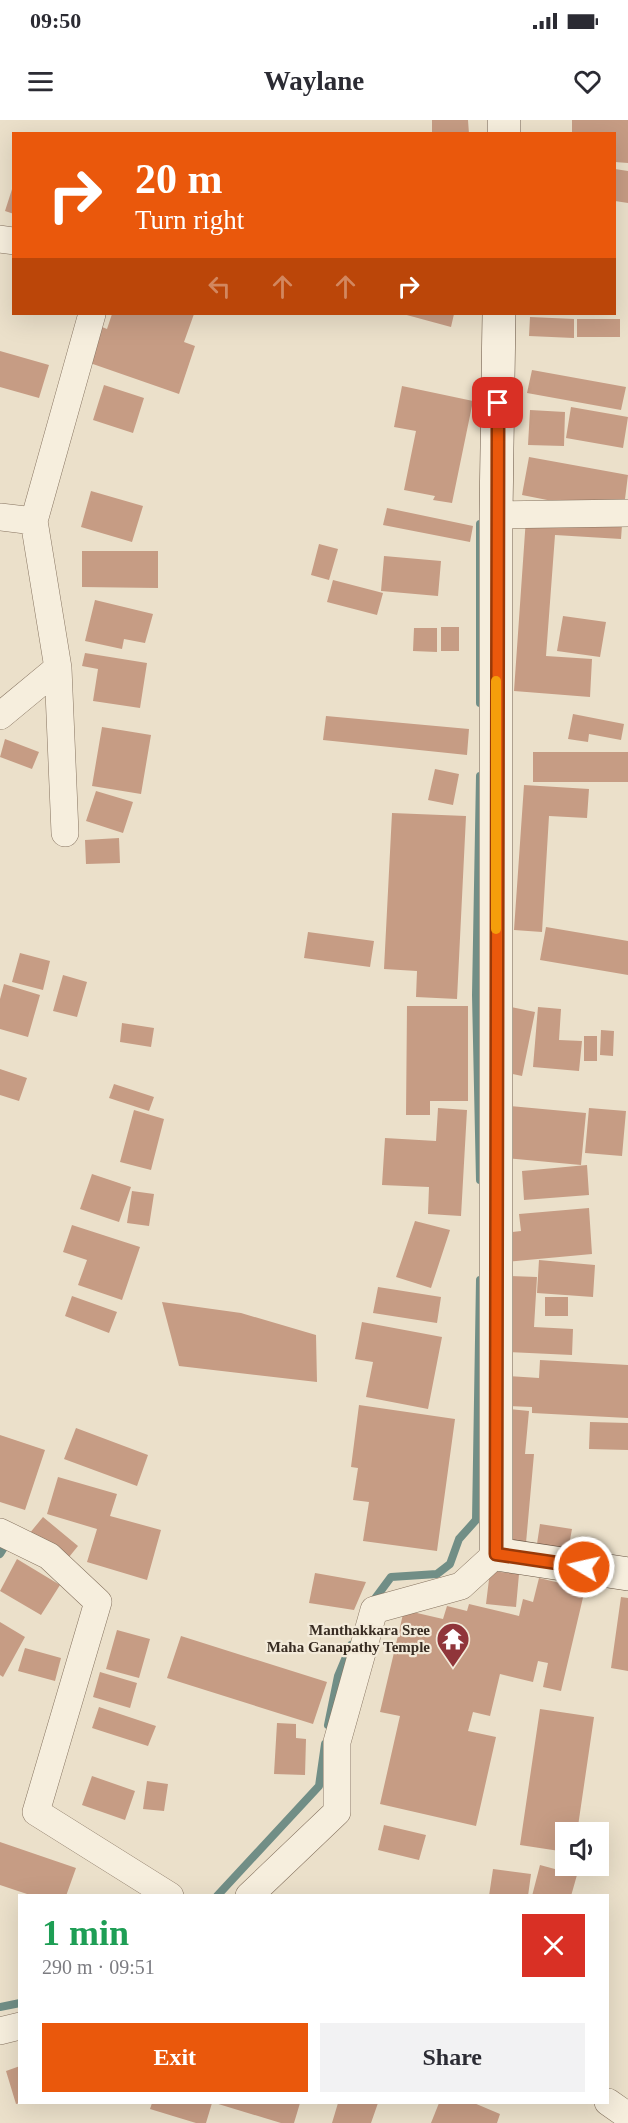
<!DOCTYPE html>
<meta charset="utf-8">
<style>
:root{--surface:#fff;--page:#f2f2f3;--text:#2b2b33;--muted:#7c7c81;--accent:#ea580c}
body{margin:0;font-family:Georgia,serif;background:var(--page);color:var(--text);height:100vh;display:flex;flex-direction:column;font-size:22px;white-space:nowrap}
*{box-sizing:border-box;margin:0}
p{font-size:20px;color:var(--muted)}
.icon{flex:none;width:33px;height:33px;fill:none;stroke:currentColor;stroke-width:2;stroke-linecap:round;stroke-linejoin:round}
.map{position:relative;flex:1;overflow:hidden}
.details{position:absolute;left:18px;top:1774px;width:591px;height:210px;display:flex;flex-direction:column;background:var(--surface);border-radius:0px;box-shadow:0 6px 24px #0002}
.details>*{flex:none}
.hud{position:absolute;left:12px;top:12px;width:604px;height:183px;border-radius:0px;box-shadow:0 6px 24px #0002;background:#ea580c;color:#fff;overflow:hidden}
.controls{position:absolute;left:555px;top:1702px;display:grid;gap:12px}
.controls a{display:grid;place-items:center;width:54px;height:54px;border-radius:0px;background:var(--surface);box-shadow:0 6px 24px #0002;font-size:30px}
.pin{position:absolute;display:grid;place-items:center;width:51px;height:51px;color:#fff;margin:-26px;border-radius:12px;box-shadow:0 3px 9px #0006}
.me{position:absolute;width:66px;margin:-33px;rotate:279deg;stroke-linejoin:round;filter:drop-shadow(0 0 4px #0008)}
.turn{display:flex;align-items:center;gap:21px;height:126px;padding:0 24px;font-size:27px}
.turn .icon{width:78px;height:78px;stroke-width:2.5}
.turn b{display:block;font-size:42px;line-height:51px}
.lanes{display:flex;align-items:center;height:57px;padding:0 24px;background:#0003;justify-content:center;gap:30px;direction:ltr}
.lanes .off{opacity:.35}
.round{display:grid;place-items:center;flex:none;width:63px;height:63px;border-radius:0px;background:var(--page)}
.head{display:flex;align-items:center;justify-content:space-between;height:102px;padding:0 24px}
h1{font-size:36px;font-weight:600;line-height:45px;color:#1e9e55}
.action{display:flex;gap:12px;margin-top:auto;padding:12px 24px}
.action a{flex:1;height:69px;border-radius:0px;background:var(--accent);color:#fff;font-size:24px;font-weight:600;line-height:69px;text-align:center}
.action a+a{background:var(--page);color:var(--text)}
.status{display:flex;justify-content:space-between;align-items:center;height:42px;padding:0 30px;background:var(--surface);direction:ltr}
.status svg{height:16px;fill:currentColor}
header{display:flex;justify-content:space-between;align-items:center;height:78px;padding:0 24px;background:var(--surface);font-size:27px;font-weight:600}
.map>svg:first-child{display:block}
</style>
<div class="status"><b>09:50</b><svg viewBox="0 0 49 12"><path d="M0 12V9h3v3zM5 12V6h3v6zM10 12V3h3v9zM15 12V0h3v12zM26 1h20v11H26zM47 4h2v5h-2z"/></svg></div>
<header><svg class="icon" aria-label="menu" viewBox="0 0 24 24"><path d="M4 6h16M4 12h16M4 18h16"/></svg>Waylane<svg class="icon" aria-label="heart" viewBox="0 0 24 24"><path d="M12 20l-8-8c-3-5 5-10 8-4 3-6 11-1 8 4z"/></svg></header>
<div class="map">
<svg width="628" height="2003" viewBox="0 0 628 2003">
<rect width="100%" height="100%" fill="#ebe0ca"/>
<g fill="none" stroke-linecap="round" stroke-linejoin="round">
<path stroke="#718e86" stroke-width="8" d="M 480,583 L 480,404
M 480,656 L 476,875 L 480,1060
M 0,1423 L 5,1426 L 0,1434
M 371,1484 L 391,1457 L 437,1454 L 450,1444 L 459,1419 L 476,1400 L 480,1160
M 328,1605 L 338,1556 L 351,1525
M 217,1776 L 319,1666 L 325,1624
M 0,1887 L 20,1883"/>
</g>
<path fill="#c69c84" d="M 432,0 L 468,0 L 469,14 L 432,14 Z
M 572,0 L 628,0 L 628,43 L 615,42 L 615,14 L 572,14 Z
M 615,49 L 628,51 L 628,83 L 615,81 Z
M 13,66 L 14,66 L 14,94 L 5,91 Z
M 112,194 L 194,194 L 184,222 L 195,226 L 179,274 L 90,243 L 102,207 L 107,209 Z
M 403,194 L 454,194 L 451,207 Z
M 530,197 L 574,199 L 574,218 L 529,216 Z
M 577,199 L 620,199 L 620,217 L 577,217 Z
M 0,231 L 49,245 L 39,278 L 0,267 Z
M 532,250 L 626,267 L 621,290 L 527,273 Z
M 104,265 L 144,278 L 133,313 L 93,300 Z
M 402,266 L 473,281 L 452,383 L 433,380 L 435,376 L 404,370 L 416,311 L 394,307 Z
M 571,287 L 628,297 L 623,328 L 566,318 Z
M 530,290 L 565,292 L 564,326 L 528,325 Z
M 529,337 L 628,355 L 623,395 L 522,375 Z
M 91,371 L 143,386 L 132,422 L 81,407 Z
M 387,388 L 473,406 L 470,422 L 383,405 Z
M 526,398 L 622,405 L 621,419 L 555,415 L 546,536 L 592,539 L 590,577 L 514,571 Z
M 319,424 L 338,429 L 329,460 L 311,455 Z
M 82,431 L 158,431 L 158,468 L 82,467 Z
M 384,436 L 441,441 L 438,476 L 381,471 Z
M 333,460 L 383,473 L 377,495 L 327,482 Z
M 95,480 L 153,494 L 145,523 L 124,519 L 122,529 L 85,521 Z
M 563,496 L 606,502 L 600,537 L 557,531 Z
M 441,507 L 459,507 L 459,531 L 441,531 Z
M 414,508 L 437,508 L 437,532 L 413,531 Z
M 85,533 L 147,543 L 140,588 L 93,581 L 98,549 L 82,546 Z
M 573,594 L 624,604 L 621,620 L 589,614 L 588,622 L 568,619 Z
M 326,596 L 469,609 L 467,635 L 323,620 Z
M 102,607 L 151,615 L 141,674 L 92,666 Z
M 5,619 L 39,632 L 32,649 L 0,637 Z
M 533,632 L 628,632 L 628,662 L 533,662 Z
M 435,649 L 459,654 L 453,685 L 428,680 Z
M 524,665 L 589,669 L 587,698 L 549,696 L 542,812 L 514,810 Z
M 96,671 L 133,682 L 123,713 L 86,701 Z
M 392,693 L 466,696 L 457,879 L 416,877 L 417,851 L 384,849 Z
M 119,718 L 120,743 L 86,744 L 85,720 Z
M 546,807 L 628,821 L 628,855 L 540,840 Z
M 308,812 L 374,821 L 370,847 L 304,838 Z
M 20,833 L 50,841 L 43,870 L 12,862 Z
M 63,855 L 87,862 L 77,897 L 53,891 Z
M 4,864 L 40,875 L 28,917 L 0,909 L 0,879 Z
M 407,886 L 468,886 L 468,981 L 430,981 L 430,995 L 406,995 Z
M 511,887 L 535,892 L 522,956 L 498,951 Z
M 538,887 L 561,889 L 559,920 L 582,921 L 579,951 L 533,947 Z
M 122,903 L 154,908 L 151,927 L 120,922 Z
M 601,910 L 614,911 L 613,936 L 600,935 Z
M 584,916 L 597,916 L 597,941 L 584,941 Z
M 0,949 L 27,958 L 19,981 L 0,975 Z
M 114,964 L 154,977 L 149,991 L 109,978 Z
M 510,986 L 586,993 L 581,1045 L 505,1038 Z
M 438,988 L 467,990 L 461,1096 L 428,1094 L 429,1067 L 382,1065 L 385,1018 L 436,1021 Z
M 589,988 L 626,991 L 622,1036 L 585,1033 Z
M 134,990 L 164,999 L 151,1050 L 120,1042 Z
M 587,1045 L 589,1075 L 524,1080 L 522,1051 Z
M 92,1054 L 131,1067 L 119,1102 L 80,1089 Z
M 132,1071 L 154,1074 L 149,1106 L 127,1103 Z
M 589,1088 L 592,1134 L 506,1142 L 503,1113 L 521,1111 L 519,1094 Z
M 415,1101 L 450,1110 L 431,1168 L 396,1157 Z
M 72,1105 L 140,1127 L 122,1180 L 78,1165 L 87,1140 L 63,1132 Z
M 539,1140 L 595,1145 L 593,1177 L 537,1173 Z
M 510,1156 L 537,1157 L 534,1207 L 573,1209 L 572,1235 L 506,1232 Z
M 378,1167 L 441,1177 L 437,1203 L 373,1193 Z
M 72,1176 L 117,1192 L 109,1213 L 65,1196 Z
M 545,1177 L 568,1177 L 568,1196 L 545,1196 Z
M 162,1182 L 241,1193 L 316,1215 L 317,1262 L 179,1246 Z
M 362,1202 L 442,1217 L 428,1289 L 366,1277 L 373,1242 L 355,1239 Z
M 540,1240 L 628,1245 L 628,1298 L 532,1293 L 532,1287 L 507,1286 L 508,1256 L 539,1258 Z
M 359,1285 L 455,1299 L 437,1431 L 363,1421 L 369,1382 L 353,1380 L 358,1348 L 351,1347 Z
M 509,1289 L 529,1291 L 525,1334 L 534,1334 L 525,1434 L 496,1431 Z
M 590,1302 L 628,1303 L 628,1330 L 589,1329 Z
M 76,1308 L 148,1335 L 137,1366 L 64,1339 Z
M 0,1315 L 45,1330 L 25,1390 L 0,1382 Z
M 58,1357 L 117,1374 L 110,1396 L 161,1410 L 147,1460 L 87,1442 L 97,1409 L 47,1394 Z
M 43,1397 L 78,1426 L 65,1442 L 29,1414 Z
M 540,1404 L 572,1409 L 566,1442 L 535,1437 Z
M 17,1439 L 60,1465 L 41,1495 L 0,1471 Z
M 490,1451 L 519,1454 L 516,1487 L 486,1484 Z
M 315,1453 L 366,1462 L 354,1490 L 309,1483 Z
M 539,1458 L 585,1469 L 561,1571 L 543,1567 L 548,1543 L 538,1541 L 533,1562 L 500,1554 L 490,1596 L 473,1592 L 468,1611 L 496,1617 L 476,1706 L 380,1684 L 400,1596 L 380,1592 L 404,1490 L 443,1499 L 447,1486 L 467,1491 L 469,1484 L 519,1496 L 523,1479 L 533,1482 Z
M 621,1477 L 628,1478 L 628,1551 L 611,1548 Z
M 0,1502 L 25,1517 L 3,1557 L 0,1555 Z
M 117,1510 L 150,1519 L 139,1558 L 106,1549 Z
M 181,1516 L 327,1562 L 313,1604 L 167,1558 Z
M 25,1528 L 61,1538 L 55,1561 L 18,1551 Z
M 100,1552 L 137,1563 L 130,1588 L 93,1577 Z
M 99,1587 L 156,1606 L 148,1626 L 92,1608 Z
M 540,1589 L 594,1597 L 577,1713 L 566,1713 L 566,1732 L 520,1725 Z
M 277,1603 L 296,1604 L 296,1618 L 306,1619 L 305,1655 L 274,1654 Z
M 92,1656 L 135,1671 L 125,1700 L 82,1685 Z
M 147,1661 L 168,1664 L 164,1691 L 143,1689 Z
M 384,1705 L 426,1715 L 419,1740 L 378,1730 Z
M 0,1722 L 76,1748 L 66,1776 L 33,1776 L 0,1765 Z
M 540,1745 L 577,1755 L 571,1776 L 532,1776 Z
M 493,1749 L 531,1754 L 528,1776 L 489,1776 Z
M 20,1946 L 20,1983 L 16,1984 L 6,1951 Z
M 152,1983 L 212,1983 L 206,2003 L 196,2003 L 150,1989 Z
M 215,1983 L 300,1983 L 294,2003 L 281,2003 Z
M 338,1983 L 378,1983 L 371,2003 L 332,2003 Z
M 439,1983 L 474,1983 L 500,1994 L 497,2003 L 431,2003 Z"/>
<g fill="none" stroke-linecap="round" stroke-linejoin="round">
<defs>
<path id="street" d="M 0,119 L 14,121
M 496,395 L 628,393
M 0,397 L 34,401
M 58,548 L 65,713
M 0,596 L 58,548 L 34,401 L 92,194
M 0,1412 L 49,1436 L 98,1482 L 36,1692 L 170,1776
M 249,1776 L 337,1692 L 337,1622 L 374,1490 L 461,1466 L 496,1434
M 0,1911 L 20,1906
M 608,1982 L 628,1996"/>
<path id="secondary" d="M 504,14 L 504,0
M 499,194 L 496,395 L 496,1434 L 628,1454"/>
</defs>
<use href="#street" stroke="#867360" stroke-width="28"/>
<use href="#secondary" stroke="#685443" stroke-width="34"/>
<use href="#street" stroke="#f6eedd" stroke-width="27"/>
<use href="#secondary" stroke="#f6eedd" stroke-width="33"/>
</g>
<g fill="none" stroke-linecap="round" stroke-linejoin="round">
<defs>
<path id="route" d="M 498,283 L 496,1434 L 584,1447"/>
</defs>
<use href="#route" stroke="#983908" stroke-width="15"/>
<use href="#route" stroke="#ea580c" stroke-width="10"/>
<path stroke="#f59e0b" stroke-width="10" d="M 496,809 L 496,561"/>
</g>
<defs>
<symbol id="temple-pin" viewBox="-11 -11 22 30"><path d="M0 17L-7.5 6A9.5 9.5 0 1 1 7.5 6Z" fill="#90353a" stroke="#f3ead9"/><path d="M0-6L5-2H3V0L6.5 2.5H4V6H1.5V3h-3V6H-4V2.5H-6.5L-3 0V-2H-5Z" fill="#fff"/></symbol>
</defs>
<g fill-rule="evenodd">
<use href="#temple-pin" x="434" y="1500" width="38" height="52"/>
</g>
<g text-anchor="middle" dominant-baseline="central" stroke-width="4.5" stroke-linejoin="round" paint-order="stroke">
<g font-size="15" font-weight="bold" fill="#382c22" stroke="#f3ead9" text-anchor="end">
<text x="430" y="1510">Manthakkara Sree<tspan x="430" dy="17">Maha Ganapathy Temple</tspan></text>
</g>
</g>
</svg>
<div class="controls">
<a><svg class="icon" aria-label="sound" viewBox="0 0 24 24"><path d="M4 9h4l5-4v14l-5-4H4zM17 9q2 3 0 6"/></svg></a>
</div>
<div class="pin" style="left:498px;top:283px;background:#d93025"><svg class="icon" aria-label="arrive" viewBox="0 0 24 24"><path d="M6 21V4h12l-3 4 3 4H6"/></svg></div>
<svg class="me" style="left:584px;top:1447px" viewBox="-20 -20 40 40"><circle r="17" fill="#ea580c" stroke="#fff" stroke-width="3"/><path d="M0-11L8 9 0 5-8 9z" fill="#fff"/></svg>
<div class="hud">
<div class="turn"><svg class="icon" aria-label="right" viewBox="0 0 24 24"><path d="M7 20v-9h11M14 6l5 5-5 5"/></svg><div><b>20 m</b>Turn right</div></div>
<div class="lanes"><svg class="icon off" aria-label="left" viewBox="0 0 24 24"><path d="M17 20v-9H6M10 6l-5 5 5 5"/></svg><svg class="icon off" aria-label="ahead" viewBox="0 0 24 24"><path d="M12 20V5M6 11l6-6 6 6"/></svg><svg class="icon off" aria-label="ahead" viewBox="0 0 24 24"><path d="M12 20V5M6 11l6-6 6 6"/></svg><svg class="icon" aria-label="right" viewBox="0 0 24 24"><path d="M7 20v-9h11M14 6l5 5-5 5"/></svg></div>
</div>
<section class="details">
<div class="head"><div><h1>1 min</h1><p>290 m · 09:51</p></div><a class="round" style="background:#d93025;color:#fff"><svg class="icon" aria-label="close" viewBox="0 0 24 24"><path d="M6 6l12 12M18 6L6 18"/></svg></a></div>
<div class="action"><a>Exit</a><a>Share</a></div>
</section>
</div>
